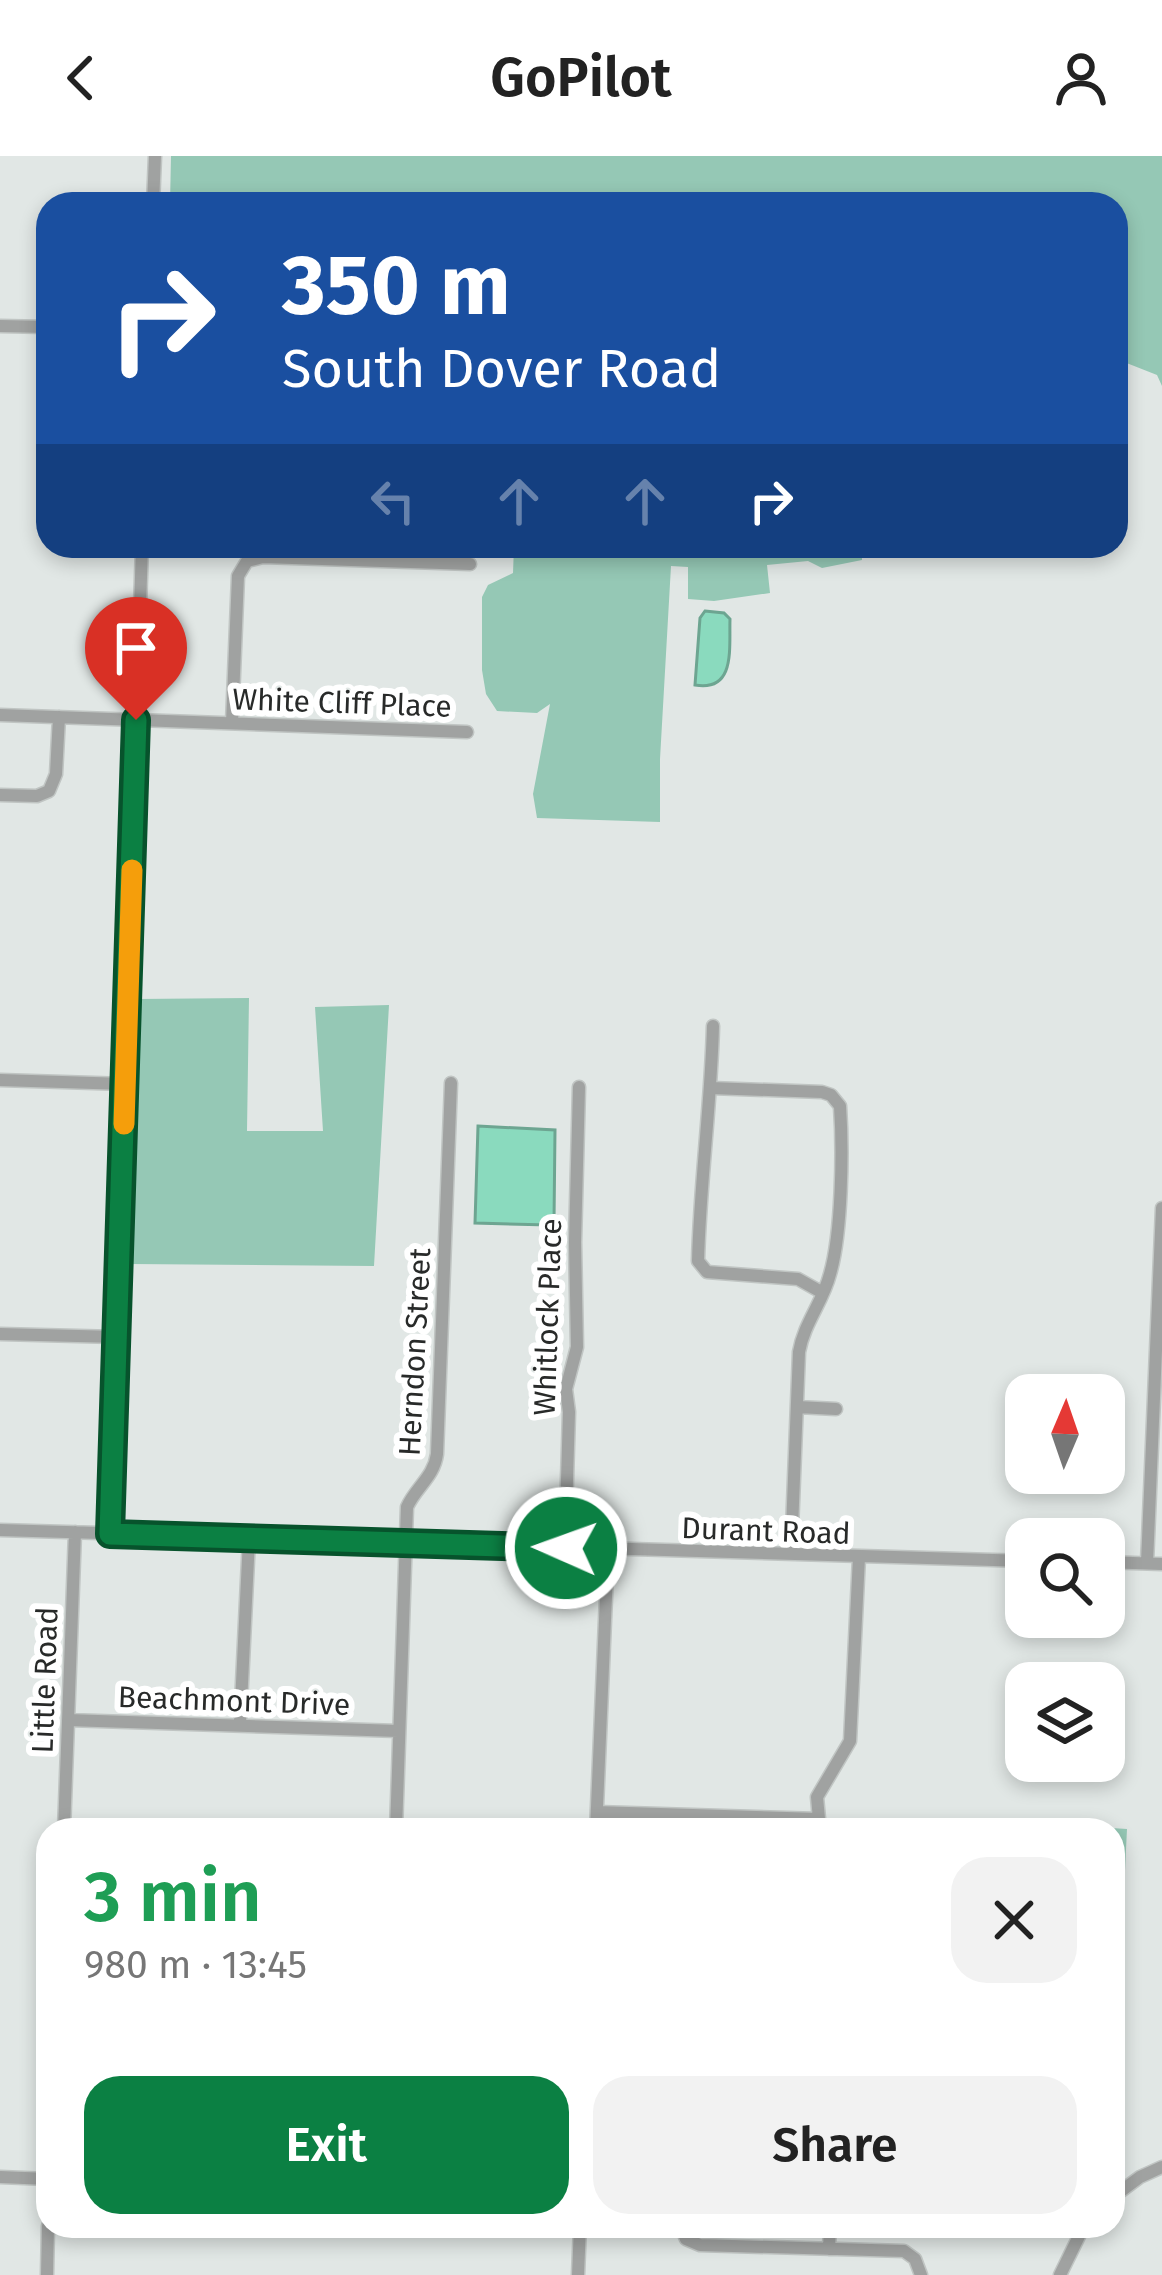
<!DOCTYPE html>
<meta charset="utf-8">
<style>
:root{--surface:#fff;--page:#f2f2f2;--text:#222;--muted:#767676;--accent:#0b8043}
body{margin:0;font-family:"Fira Sans",sans-serif;background:var(--page);color:var(--text);height:100vh;display:flex;flex-direction:column;font-size:45px;white-space:nowrap}
*{box-sizing:border-box;margin:0}
p{font-size:39px;color:var(--muted)}
.icon{flex:none;width:66px;height:66px;fill:none;stroke:currentColor;stroke-width:2;stroke-linecap:round;stroke-linejoin:round}
.map{position:relative;flex:1;overflow:hidden}
.side{position:absolute;left:36px;top:1662px;width:1089px;height:420px;display:flex;flex-direction:column;background:var(--surface);border-radius:36px;box-shadow:0 6px 18px #0003}
.side>*{flex:none}
.hud{position:absolute;left:36px;top:36px;width:1092px;height:366px;border-radius:36px;box-shadow:0 6px 18px #0003;background:#1a4fa0;color:#fff;overflow:hidden}
.needle{width:78px;rotate:2deg}
.tools{position:absolute;left:1005px;top:1218px;display:grid;gap:24px}
.tools a{display:grid;place-items:center;width:120px;height:120px;border-radius:24px;background:var(--surface);box-shadow:0 6px 18px #0003;font-size:60px}
.pin{position:absolute;display:grid;place-items:center;width:102px;height:102px;color:#fff;margin:-123px -51px;border-radius:50% 50% 50% 0;rotate:-45deg;box-shadow:0 0 12px #0007}
.pin .icon{rotate:45deg}
.me{position:absolute;width:132px;margin:-66px;rotate:272deg;stroke-linejoin:round;filter:drop-shadow(0 0 9px #0008)}
.turn{display:flex;align-items:center;gap:42px;height:252px;padding:0 48px;font-size:54px}
.turn .icon{width:156px;height:156px;stroke-width:2.5}
.turn b{display:block;font-size:84px;line-height:102px}
.lanes{display:flex;align-items:center;height:114px;padding:0 48px;background:#0003;justify-content:center;gap:60px;direction:ltr}
.lanes .off{opacity:.35}
.round{display:grid;place-items:center;flex:none;width:126px;height:126px;border-radius:36px;background:var(--page)}
.overview{display:flex;align-items:center;justify-content:space-between;height:204px;padding:0 48px}
h1{font-size:72px;font-weight:600;line-height:90px;color:#1e9e55}
.cta{display:flex;gap:24px;margin-top:auto;padding:24px 48px}
.cta a{flex:1;height:138px;border-radius:36px;background:var(--accent);color:#fff;font-size:48px;font-weight:600;line-height:138px;text-align:center}
.cta a+a{background:var(--page);color:var(--text)}
header{display:flex;justify-content:space-between;align-items:center;height:156px;padding:0 48px;background:var(--surface);font-size:54px;font-weight:600}
.map>svg:first-child{display:block}
</style>
<header><svg class="icon" aria-label="back" viewBox="0 0 24 24"><path d="M15 5l-7 7 7 7"/></svg>GoPilot<svg class="icon" aria-label="person" viewBox="0 0 24 24"><circle cx="12" cy="8" r="4"/><path d="M4 21q1-7 8-7t8 7"/></svg></header>
<div class="map">
<svg width="1162" height="2119" viewBox="0 0 1162 2119">
<rect width="100%" height="100%" fill="#e1e7e5"/>
<path fill="#95c8b5" d="M 171,0 L 1162,0 L 1162,230 L 1157,219 L 1124,206 L 1116,207 L 1116,48 L 170,48 Z
M 514,390 L 862,390 L 862,404 L 822,412 L 808,405 L 767,409 L 770,437 L 714,445 L 688,443 L 688,411 L 671,410 L 660,603 L 660,666 L 537,662 L 533,638 L 550,548 L 537,557 L 497,555 L 486,538 L 482,514 L 482,441 L 488,429 L 513,417 Z
M 249,842 L 247,975 L 323,975 L 315,851 L 389,849 L 374,1110 L 130,1108 L 137,843 Z
M 987,1664 L 1127,1673 L 1115,1920 L 1113,1674 L 986,1674 Z"/>
<path fill="#8adabe" stroke="#6da591" stroke-width="3" d="M 705,455 L 724,457 L 730,463 C 729,492 736,536 695,529 L 700,462 Z
M 478,970 L 555,974 L 554,1066 L 549,1069 L 475,1067 Z"/>
<g fill="none" stroke-linecap="round" stroke-linejoin="round">
<defs>
<path id="minor" d="M 153,48 L 155,0
M 0,170 L 48,171
M 0,559 L 467,576
M 232,567 L 238,420 L 247,405 L 263,401 L 470,408
M 0,639 L 37,640 L 49,635 L 56,618 L 59,561
M 713,870 C 711,949 700,1026 698,1105 L 707,1116 L 798,1123 L 823,1137
M 0,924 L 125,928
M 711,932 L 822,936 L 831,939 L 840,950 C 843,994 842,1077 830,1118 C 823,1146 804,1167 799,1196 L 791,1398
M 0,1178 L 117,1181
M 798,1251 L 836,1253
M 0,1374 L 1026,1405
M 110,1378 L 142,390
M 565,1392 L 569,1256 L 566,1233 L 577,1191 L 575,1086 L 579,931
M 1104,1406 L 1162,1408
M 1147,1407 L 1162,1052
M 68,1564 L 398,1575
M 240,1568 L 249,1383
M 597,1656 L 819,1663 L 817,1641 L 850,1585 L 859,1401
M 64,1674 L 75,1376
M 396,1674 L 407,1351 C 416,1331 434,1321 437,1298 L 451,927
M 596,1674 L 608,1394
M 0,2021 L 48,2023
M 1113,2041 L 1140,2021 L 1162,2011
M 681,2070 L 686,2083 L 700,2089 L 904,2095 L 915,2103 L 921,2119
M 829,2093 L 830,2070
M 47,2119 L 48,2070
M 578,2119 L 580,2070
M 1060,2119 L 1084,2070"/>
</defs>
<use href="#minor" stroke="#c0c5c3" stroke-width="15"/>
<use href="#minor" stroke="#a0a2a1" stroke-width="12"/>
</g>
<g fill="none" stroke-linecap="round" stroke-linejoin="round">
<defs>
<path id="route" d="M 136,564 L 110,1378 L 566,1392"/>
</defs>
<use href="#route" stroke="#07532c" stroke-width="30"/>
<use href="#route" stroke="#0b8043" stroke-width="21"/>
<path stroke="#f59e0b" stroke-width="21" d="M 124,968 L 132,714"/>
</g>
<g text-anchor="middle" dominant-baseline="central" stroke-width="12" stroke-linejoin="round" paint-order="stroke">
<g font-size="30" fill="#282a29" stroke="#fff">
<text transform="translate(342 547) rotate(2)">White Cliff Place</text>
<text transform="translate(548 1161) rotate(-88)">Whitlock Place</text>
<text transform="translate(415 1196) rotate(-87)">Herndon Street</text>
<text transform="translate(766 1375) rotate(2)">Durant Road</text>
<text transform="translate(45 1524) rotate(-88)">Little Road</text>
<text transform="translate(234 1545) rotate(2)">Beachmont Drive</text>
</g>
</g>
</svg>
<div class="tools">
<a><svg class="needle" viewBox="-14 -14 28 28"><path d="M0-13l5 13h-10z" fill="#e53935"/><path d="M0 13l5-13h-10z" fill="#767676"/></svg></a>
<a><svg class="icon" aria-label="search" viewBox="0 0 24 24"><circle cx="10" cy="10" r="6"/><path d="M15 15l6 6"/></svg></a>
<a><svg class="icon" aria-label="layers" viewBox="0 0 24 24"><path d="M12 4l9 5-9 5-9-5zM3 14l9 5 9-5"/></svg></a>
</div>
<div class="pin" style="left:136px;top:564px;background:#d93025"><svg class="icon" aria-label="arrive" viewBox="0 0 24 24"><path d="M6 21V4h12l-3 4 3 4H6"/></svg></div>
<svg class="me" style="left:566px;top:1392px" viewBox="-20 -20 40 40"><circle r="17" fill="#0b8043" stroke="#fff" stroke-width="3"/><path d="M0-11L8 9 0 5-8 9z" fill="#fff"/></svg>
<div class="hud">
<div class="turn"><svg class="icon" aria-label="right" viewBox="0 0 24 24"><path d="M7 20v-9h11M14 6l5 5-5 5"/></svg><div><b>350 m</b>South Dover Road</div></div>
<div class="lanes"><svg class="icon off" aria-label="left" viewBox="0 0 24 24"><path d="M17 20v-9H6M10 6l-5 5 5 5"/></svg><svg class="icon off" aria-label="ahead" viewBox="0 0 24 24"><path d="M12 20V5M6 11l6-6 6 6"/></svg><svg class="icon off" aria-label="ahead" viewBox="0 0 24 24"><path d="M12 20V5M6 11l6-6 6 6"/></svg><svg class="icon" aria-label="right" viewBox="0 0 24 24"><path d="M7 20v-9h11M14 6l5 5-5 5"/></svg></div>
</div>
<section class="side">
<div class="overview"><div><h1>3 min</h1><p>980 m · 13:45</p></div><a class="round"><svg class="icon" aria-label="close" viewBox="0 0 24 24"><path d="M6 6l12 12M18 6L6 18"/></svg></a></div>
<div class="cta"><a>Exit</a><a>Share</a></div>
</section>
</div>
